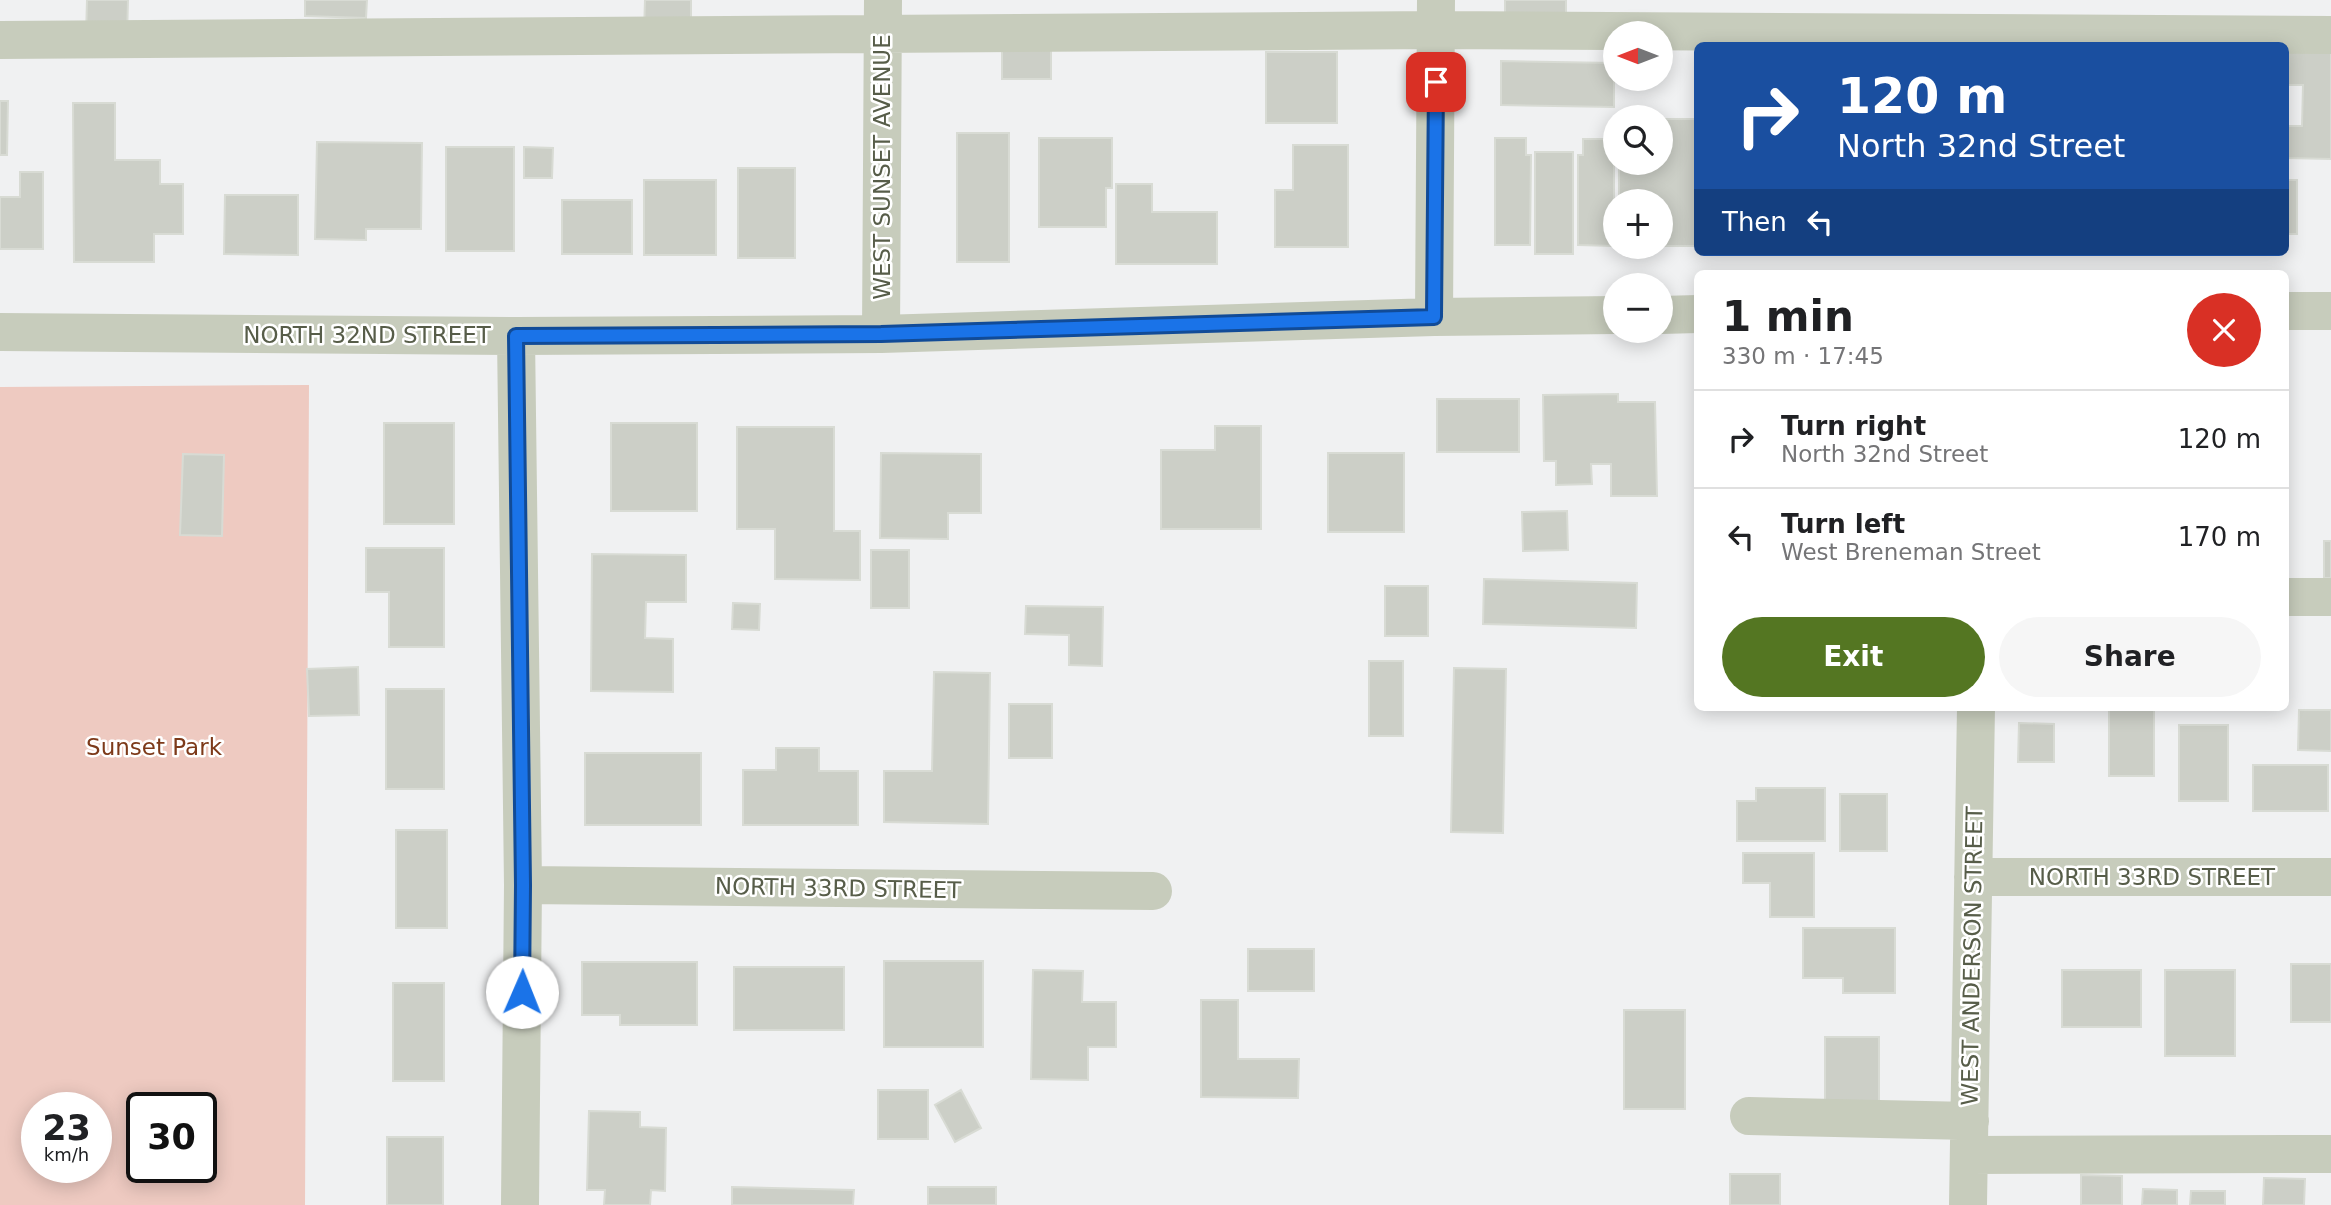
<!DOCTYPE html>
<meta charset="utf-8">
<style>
:root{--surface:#fff;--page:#f6f6f6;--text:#202124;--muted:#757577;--line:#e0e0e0;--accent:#547622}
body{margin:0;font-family:"DejaVu Sans",sans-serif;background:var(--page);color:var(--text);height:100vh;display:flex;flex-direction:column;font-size:26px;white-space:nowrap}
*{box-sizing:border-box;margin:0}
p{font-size:23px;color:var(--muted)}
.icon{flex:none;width:38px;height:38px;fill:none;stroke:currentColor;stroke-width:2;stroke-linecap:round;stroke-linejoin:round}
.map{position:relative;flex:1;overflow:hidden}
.sheet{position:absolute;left:1694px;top:270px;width:595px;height:441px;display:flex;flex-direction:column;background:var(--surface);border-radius:10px;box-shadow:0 4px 18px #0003}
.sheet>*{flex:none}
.top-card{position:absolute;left:1694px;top:42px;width:595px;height:214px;border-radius:10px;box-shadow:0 4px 18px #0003;background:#1a4fa0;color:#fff;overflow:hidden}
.needle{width:46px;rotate:270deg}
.controls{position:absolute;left:1603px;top:21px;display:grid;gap:14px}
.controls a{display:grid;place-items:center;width:70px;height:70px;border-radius:50%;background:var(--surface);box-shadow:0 4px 18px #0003;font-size:35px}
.speed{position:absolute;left:21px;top:1092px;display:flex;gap:14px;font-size:35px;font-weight:700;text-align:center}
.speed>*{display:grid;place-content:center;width:91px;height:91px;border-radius:50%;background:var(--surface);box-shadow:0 4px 18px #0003;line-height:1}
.speed small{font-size:18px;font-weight:400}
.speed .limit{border:4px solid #111;border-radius:10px;background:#fff;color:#111}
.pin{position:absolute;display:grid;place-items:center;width:60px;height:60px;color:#fff;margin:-30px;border-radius:14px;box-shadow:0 4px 10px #0006}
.me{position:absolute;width:77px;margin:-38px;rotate:1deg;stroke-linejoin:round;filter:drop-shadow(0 0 5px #0008)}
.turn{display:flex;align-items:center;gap:24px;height:147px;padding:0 28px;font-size:32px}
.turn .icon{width:91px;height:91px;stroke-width:2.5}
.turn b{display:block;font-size:49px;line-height:60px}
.then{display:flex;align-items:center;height:66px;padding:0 28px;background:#0003;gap:14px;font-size:26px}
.round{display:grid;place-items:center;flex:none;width:74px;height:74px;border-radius:37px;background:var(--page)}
.summary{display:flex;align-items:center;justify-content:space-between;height:119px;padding:0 28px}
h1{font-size:42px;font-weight:600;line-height:52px}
.cta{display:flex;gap:14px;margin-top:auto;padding:14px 28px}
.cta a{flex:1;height:80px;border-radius:42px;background:var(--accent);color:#fff;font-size:28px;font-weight:600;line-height:80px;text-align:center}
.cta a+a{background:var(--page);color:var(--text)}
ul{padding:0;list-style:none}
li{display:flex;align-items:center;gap:21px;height:98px;padding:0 28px;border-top:2px solid var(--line)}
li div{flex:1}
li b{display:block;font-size:26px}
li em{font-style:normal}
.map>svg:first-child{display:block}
</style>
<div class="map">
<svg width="2331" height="1205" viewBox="0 0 2331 1205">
<rect width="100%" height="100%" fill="#f0f1f2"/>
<path fill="#eecac1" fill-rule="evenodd" d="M 309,385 L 305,1205 L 0,1205 L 0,387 ZM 37,1108 L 96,1108 L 96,1167 L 37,1167 ZM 142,1108 L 201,1108 L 201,1167 L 142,1167 Z"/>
<path fill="#cccfc7" stroke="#d8dbd4" stroke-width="2" d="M 87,0 L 128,0 L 127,37 L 86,36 Z
M 305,0 L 367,0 L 366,18 L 305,16 Z
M 645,0 L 691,0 L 691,32 L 644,31 Z
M 1505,0 L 1566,0 L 1566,14 L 1505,14 Z
M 1002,38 L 1051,38 L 1051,79 L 1002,79 Z
M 2288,47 L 2331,48 L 2331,159 L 2286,158 L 2286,126 L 2302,126 L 2303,85 L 2287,85 Z
M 1266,52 L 1337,52 L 1337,123 L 1266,123 Z
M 1501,61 L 1614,63 L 1614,107 L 1501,105 Z
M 0,101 L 8,101 L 7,155 L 0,155 Z
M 73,103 L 115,103 L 115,160 L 160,160 L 160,184 L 183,184 L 183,234 L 154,234 L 154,262 L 74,262 Z
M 1661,119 L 1695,119 L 1695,246 L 1661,246 L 1661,201 L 1638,201 L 1638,196 L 1619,196 L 1619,163 L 1661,163 Z
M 957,133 L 1009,133 L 1009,262 L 957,262 Z
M 1039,138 L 1112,138 L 1112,188 L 1106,188 L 1106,227 L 1039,227 Z
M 1495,138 L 1526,138 L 1526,155 L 1531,155 L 1530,245 L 1495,245 Z
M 1583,139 L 1614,139 L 1614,246 L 1578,245 L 1578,155 L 1583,155 Z
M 317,142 L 422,143 L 421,229 L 366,229 L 366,240 L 315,239 Z
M 1293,145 L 1348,145 L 1348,247 L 1275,247 L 1275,190 L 1293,190 Z
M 446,147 L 514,147 L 514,251 L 446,251 Z
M 524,147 L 553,148 L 552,178 L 524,178 Z
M 1535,152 L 1573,152 L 1573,254 L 1535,254 Z
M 738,168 L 795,168 L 795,258 L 738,258 Z
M 20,172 L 43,172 L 43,249 L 0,249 L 0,197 L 20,197 Z
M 644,180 L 716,180 L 716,255 L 644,255 Z
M 2286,180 L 2297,180 L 2297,234 L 2286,234 Z
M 1116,184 L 1152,184 L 1152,212 L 1217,212 L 1217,264 L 1116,264 Z
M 225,195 L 298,195 L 298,255 L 224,254 Z
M 562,200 L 632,200 L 632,254 L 562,254 Z
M 2286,391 L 2288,391 L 2287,478 L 2286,478 Z
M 1618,394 L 1618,402 L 1655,402 L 1657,496 L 1611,496 L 1611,464 L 1591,464 L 1592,484 L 1556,485 L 1556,461 L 1544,461 L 1543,395 Z
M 1437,399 L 1519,399 L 1519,452 L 1437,452 Z
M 384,423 L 454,423 L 454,524 L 384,524 Z
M 611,423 L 697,423 L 697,511 L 611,511 Z
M 1215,426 L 1261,426 L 1261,529 L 1161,529 L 1161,450 L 1215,450 Z
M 737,427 L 834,427 L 834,531 L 860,531 L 860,580 L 775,579 L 775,529 L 737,529 Z
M 881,453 L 981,454 L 981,513 L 948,513 L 948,539 L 880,538 Z
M 1328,453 L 1404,453 L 1404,532 L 1328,532 Z
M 183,454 L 224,455 L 222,536 L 180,535 Z
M 1567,511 L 1568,550 L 1523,551 L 1522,512 Z
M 2324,541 L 2331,541 L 2331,578 L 2324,578 Z
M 366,548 L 444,548 L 444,647 L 389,647 L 389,592 L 366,592 Z
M 871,550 L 909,550 L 909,608 L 871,608 Z
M 592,554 L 686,555 L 686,602 L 646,602 L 645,638 L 673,639 L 673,692 L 591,691 Z
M 1484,579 L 1637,583 L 1636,628 L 1483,624 Z
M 1385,586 L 1428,586 L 1428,636 L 1385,636 Z
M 733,603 L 760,604 L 759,630 L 732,629 Z
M 1026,606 L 1103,607 L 1102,666 L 1069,665 L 1069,635 L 1025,634 Z
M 1369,661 L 1403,661 L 1403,736 L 1369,736 Z
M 358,667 L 359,715 L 309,716 L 307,669 Z
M 1454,668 L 1506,669 L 1503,833 L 1451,832 Z
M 934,672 L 990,673 L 988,824 L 884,822 L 884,771 L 932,771 Z
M 386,689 L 444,689 L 444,789 L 386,789 Z
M 1009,704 L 1052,704 L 1052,758 L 1009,758 Z
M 2109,707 L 2154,707 L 2154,776 L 2109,776 Z
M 2299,710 L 2331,710 L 2331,751 L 2298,750 Z
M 2019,723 L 2054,724 L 2054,762 L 2018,762 Z
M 2179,725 L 2228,725 L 2228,801 L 2179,801 Z
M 776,748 L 819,748 L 819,771 L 858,771 L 858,825 L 743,825 L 743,770 L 776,770 Z
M 585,753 L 701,753 L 701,825 L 585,825 Z
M 2253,765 L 2328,765 L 2328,811 L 2253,811 Z
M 1756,788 L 1825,788 L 1825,841 L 1737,841 L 1737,801 L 1756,801 Z
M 1840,794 L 1887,794 L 1887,851 L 1840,851 Z
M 396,830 L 447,830 L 447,928 L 396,928 Z
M 1743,853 L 1814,853 L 1814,917 L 1770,917 L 1770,883 L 1743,883 Z
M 1803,928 L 1895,928 L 1895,993 L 1843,993 L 1843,978 L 1803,978 Z
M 1248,949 L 1314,949 L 1314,991 L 1248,991 Z
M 884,961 L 983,961 L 983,1047 L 884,1047 Z
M 582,962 L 697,962 L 697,1025 L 620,1025 L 620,1015 L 582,1015 Z
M 2291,964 L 2331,964 L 2331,1022 L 2291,1022 Z
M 734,967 L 844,967 L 844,1030 L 734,1030 Z
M 1033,970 L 1083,971 L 1082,1002 L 1116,1002 L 1116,1047 L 1088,1047 L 1088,1080 L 1031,1079 Z
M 2062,970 L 2141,970 L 2141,1027 L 2062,1027 Z
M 2165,970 L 2235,970 L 2235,1056 L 2165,1056 Z
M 393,983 L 444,983 L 444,1081 L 393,1081 Z
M 1201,1000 L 1238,1000 L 1238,1059 L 1299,1059 L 1298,1098 L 1201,1097 Z
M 1624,1010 L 1685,1010 L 1685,1109 L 1624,1109 Z
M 1825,1037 L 1879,1037 L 1879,1101 L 1825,1101 Z
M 878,1090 L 928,1090 L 928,1139 L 878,1139 Z
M 961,1090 L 981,1128 L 955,1142 L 935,1105 Z
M 589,1111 L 640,1112 L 640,1127 L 666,1128 L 665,1191 L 651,1190 L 650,1205 L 604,1205 L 605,1190 L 587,1190 Z
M 387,1137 L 443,1137 L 443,1205 L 387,1205 Z
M 1730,1174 L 1780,1174 L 1780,1205 L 1730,1205 Z
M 2081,1175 L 2122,1176 L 2122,1205 L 2081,1205 Z
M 2264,1178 L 2305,1179 L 2304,1205 L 2263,1205 Z
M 732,1187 L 854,1190 L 853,1205 L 732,1205 Z
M 928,1187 L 996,1187 L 996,1205 L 928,1205 Z
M 2143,1189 L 2177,1190 L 2177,1205 L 2142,1205 Z
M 2191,1191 L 2225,1191 L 2225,1205 L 2190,1205 Z"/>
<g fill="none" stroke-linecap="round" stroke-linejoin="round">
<path stroke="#c7ccbc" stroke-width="38" d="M 0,40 L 1436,30 L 2331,35
M 2286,311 L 2331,311
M 1661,315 L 1698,314
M 1434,317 L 1436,0
M 0,332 L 516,336 L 881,334 L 1434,317 L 1615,315
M 881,334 L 883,0
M 516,336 L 523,885 L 520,1205
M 2286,597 L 2331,597
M 1973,877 L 2331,877
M 523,885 L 1153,891
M 1749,1116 L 1970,1121
M 1969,1155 L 2331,1154
M 1968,1205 L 1976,707"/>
</g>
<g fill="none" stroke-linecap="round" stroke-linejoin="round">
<defs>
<path id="route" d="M 522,992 L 523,885 L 516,336 L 881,334 L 1434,317 L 1436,82"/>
</defs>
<use href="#route" stroke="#114b97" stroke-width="18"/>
<use href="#route" stroke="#1a73e8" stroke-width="12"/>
</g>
<g text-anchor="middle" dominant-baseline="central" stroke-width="5" stroke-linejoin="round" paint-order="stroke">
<g font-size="23" fill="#575d49" stroke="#fff">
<text transform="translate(882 167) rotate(-90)">WEST SUNSET AVENUE</text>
<text x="367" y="335">NORTH 32ND STREET</text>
<text x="2152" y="877">NORTH 33RD STREET</text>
<text transform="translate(838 888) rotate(1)">NORTH 33RD STREET</text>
<text transform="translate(1972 956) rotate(-89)">WEST ANDERSON STREET</text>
</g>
<g font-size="23" fill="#7d3a1a" stroke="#fff">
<text x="154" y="747">Sunset Park</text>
</g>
</g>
</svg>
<div class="controls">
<a><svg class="needle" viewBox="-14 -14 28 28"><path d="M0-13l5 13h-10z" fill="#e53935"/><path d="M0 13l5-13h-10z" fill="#757577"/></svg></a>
<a><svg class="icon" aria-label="search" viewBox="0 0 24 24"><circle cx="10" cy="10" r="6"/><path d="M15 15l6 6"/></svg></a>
<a>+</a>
<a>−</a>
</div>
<div class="speed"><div>23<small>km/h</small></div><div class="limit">30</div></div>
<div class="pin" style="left:1436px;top:82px;background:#d93025"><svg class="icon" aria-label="arrive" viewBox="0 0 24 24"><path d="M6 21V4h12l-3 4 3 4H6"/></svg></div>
<svg class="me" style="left:522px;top:992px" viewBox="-20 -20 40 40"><circle r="19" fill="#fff"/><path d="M0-13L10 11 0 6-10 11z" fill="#1a73e8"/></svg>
<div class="top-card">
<div class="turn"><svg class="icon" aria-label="right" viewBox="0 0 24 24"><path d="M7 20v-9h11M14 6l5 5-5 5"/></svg><div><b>120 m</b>North 32nd Street</div></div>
<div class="then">Then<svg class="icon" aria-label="left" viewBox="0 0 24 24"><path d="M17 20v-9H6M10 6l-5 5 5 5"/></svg></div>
</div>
<section class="sheet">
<div class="summary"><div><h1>1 min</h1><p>330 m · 17:45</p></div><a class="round" style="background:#d93025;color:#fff"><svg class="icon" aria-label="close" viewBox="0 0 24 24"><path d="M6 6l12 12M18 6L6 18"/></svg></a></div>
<ul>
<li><svg class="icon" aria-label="right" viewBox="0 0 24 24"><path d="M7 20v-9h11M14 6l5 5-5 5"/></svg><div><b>Turn right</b><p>North 32nd Street</p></div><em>120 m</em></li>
<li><svg class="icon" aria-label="left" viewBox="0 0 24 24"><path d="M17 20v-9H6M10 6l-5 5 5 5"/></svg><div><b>Turn left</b><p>West Breneman Street</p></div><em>170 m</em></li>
</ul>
<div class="cta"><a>Exit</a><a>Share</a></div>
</section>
</div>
